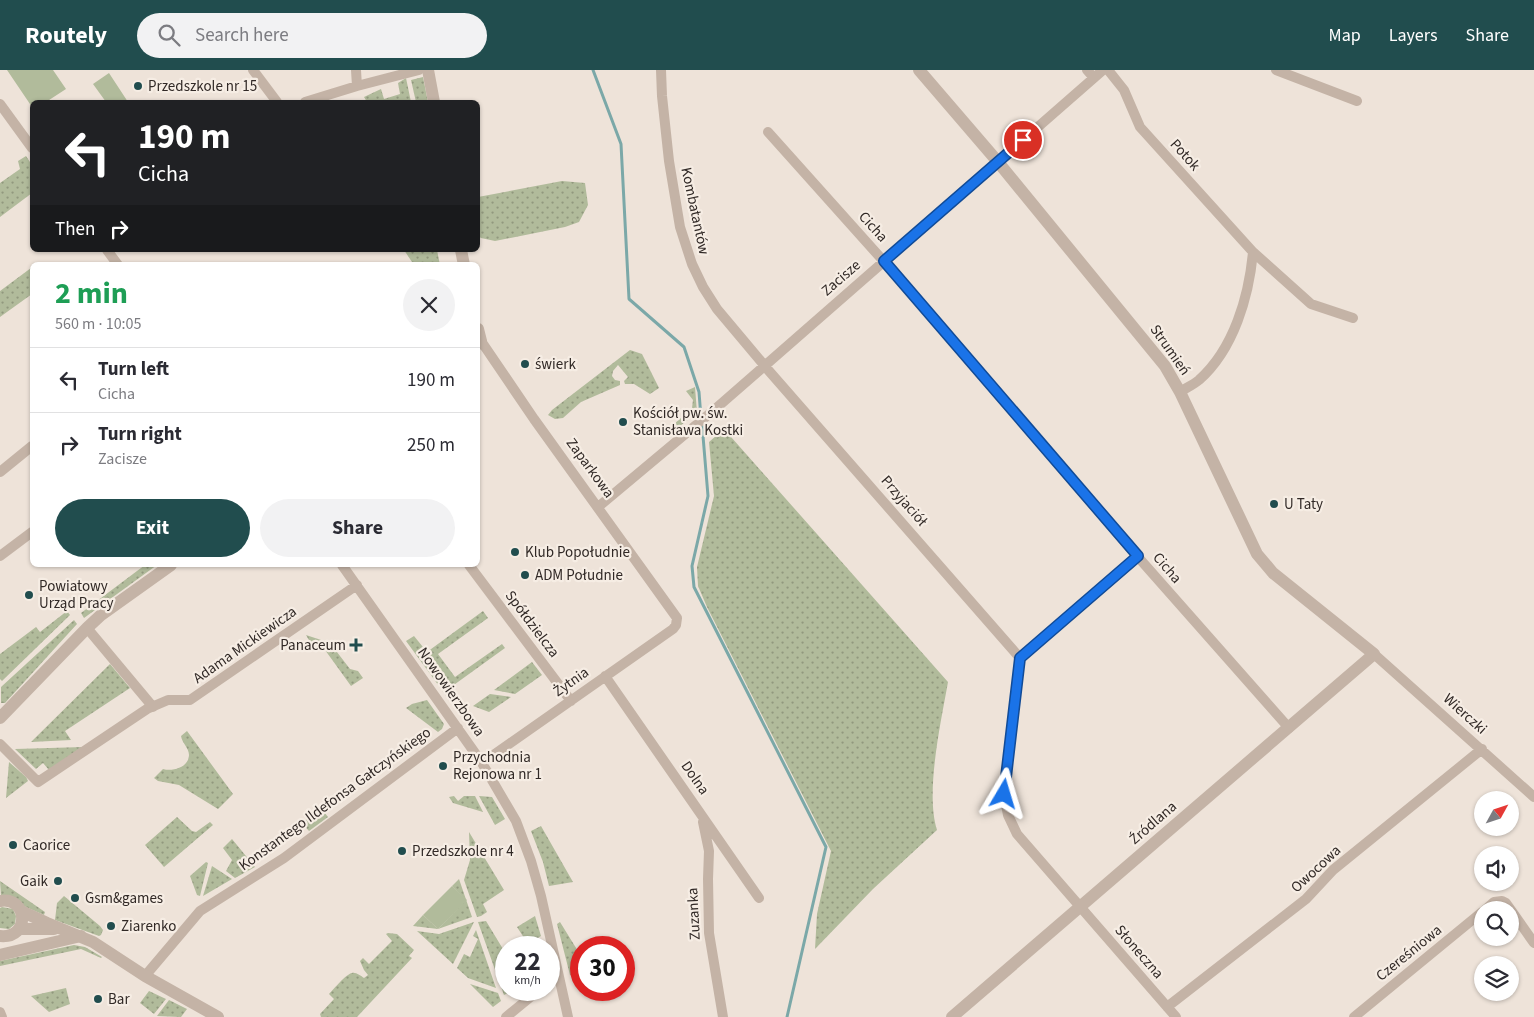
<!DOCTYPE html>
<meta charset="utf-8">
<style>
:root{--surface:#fff;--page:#f2f2f3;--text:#2b2b33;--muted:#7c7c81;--line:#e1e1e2;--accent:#214d4e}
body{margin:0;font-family:"Source Sans 3",sans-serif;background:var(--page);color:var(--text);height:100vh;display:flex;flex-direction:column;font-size:19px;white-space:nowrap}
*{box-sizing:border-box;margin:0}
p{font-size:16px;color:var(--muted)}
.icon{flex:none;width:28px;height:28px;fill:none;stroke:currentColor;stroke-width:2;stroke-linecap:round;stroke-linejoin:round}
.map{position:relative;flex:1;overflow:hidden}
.sheet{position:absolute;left:30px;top:192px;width:450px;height:305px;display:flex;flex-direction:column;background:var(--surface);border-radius:8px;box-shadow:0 1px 4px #0004}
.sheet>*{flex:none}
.guide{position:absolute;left:30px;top:30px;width:450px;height:152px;border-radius:8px;box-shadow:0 1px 4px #0004;background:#202124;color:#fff;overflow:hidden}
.needle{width:32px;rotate:50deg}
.controls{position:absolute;left:1474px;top:721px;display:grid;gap:10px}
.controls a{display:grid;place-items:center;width:45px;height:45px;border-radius:50%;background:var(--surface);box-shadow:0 1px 4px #0004;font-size:25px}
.speed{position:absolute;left:495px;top:866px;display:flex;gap:10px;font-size:25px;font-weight:700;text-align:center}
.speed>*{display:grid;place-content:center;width:65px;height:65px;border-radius:50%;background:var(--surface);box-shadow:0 1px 4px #0004;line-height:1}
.speed small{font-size:12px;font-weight:400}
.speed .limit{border:8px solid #d22;background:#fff;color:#111}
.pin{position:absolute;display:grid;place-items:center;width:42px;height:42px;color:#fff;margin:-21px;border:2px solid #fff;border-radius:50%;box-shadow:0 1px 5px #0007}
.me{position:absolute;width:55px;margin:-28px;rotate:7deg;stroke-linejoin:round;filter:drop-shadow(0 0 4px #0008)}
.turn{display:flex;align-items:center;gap:18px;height:105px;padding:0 25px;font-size:22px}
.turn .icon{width:65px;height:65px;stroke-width:2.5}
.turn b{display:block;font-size:35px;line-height:42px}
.then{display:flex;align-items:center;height:48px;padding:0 25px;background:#0003;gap:10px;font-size:19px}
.round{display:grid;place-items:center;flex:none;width:52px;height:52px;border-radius:26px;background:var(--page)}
.headline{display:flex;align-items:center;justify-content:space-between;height:85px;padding:0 25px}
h1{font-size:30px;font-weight:700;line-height:38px;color:#1e9e55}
.button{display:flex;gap:10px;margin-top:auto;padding:10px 25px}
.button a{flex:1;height:58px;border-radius:30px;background:var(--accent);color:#fff;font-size:20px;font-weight:700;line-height:58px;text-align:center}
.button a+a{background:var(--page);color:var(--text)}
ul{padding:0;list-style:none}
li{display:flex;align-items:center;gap:15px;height:65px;padding:0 25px;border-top:1px solid var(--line)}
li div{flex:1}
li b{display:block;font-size:19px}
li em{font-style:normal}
header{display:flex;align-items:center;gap:30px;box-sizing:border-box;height:70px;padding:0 25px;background:var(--accent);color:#fff}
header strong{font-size:24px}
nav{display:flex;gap:28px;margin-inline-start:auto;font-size:18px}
.search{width:350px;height:45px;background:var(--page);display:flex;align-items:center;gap:12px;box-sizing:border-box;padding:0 18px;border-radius:28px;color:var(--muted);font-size:19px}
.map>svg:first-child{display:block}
</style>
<header>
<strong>Routely</strong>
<div class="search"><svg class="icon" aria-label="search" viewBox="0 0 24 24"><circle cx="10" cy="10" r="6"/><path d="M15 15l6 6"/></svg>Search here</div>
<nav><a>Map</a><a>Layers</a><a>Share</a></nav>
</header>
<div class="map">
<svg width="1534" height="947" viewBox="0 0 1534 947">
<defs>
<pattern id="grass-dots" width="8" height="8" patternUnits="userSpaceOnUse" patternTransform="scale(1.25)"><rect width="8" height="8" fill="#b1bb9b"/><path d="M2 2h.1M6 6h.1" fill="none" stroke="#91987e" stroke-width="1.8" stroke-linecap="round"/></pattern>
</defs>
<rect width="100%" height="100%" fill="#eee3d9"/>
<path fill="url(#grass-dots)" d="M 423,7 L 428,32 L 416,32 L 411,10 Z
M 406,8 L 411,32 L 367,32 L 364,27 L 381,19 L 384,29 L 400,24 L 398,13 Z
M 26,86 L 32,95 L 32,123 L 0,147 L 0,113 L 20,99 L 18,91 Z
M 562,111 L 585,113 L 588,135 L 579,152 L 565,157 L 495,171 L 481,168 L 478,166 L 478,127 Z
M 404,180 L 437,180 L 440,195 L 414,195 Z
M 31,198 L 32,200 L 32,224 L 0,247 L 0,221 Z
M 630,280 L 642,284 L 659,318 L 650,324 L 634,314 L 625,314 L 624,311 L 628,307 L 618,295 L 613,301 L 612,306 L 615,310 L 620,311 L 620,315 L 581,332 L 563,348 L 555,349 L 548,345 L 552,340 Z
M 695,317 L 697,343 L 676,359 L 673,355 L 692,338 L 693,330 L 686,321 Z
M 724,359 L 948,612 C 941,652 925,722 937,760 L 873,819 L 815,879 L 817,844 L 831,781 L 707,537 L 698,516 L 697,497 L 714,426 L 709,372 Z
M 145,495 L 157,495 L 84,548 L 81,543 Z
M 67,541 L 70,545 L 2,611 L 0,609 L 0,584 L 36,557 L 40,562 Z
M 483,541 L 488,548 L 438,584 L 455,607 L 502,574 L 505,578 L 451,617 L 463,633 L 447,627 L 406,571 L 414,566 L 427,582 Z
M 74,550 L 77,554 L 5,633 L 1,633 L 1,617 Z
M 306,565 L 330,573 L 350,599 L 358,601 L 363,608 L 351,616 L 320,573 L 310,572 Z
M 532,592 L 542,605 L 515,624 L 494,620 Z
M 110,594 L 130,618 L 65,661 L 71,670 L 31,672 Z
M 490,624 L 511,627 L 489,642 L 473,636 Z
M 427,630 L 444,654 L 442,659 L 438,662 L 406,638 L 412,634 Z
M 187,661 L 233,724 L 218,739 L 179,715 L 158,711 L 154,708 L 163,699 C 173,702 189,697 189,685 C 189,678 182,673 181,666 Z
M 84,677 L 49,700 L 43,693 L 36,699 L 15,679 Z
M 9,692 L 26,707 L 28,711 L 6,728 Z
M 454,726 L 458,731 L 464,726 L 475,726 L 483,742 L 453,733 L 449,727 Z
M 479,726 L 492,727 L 505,749 L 495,755 Z
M 320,737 L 328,747 L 309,761 L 302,753 Z
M 177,747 L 192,761 L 196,762 L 210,752 L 213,755 L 164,797 L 145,775 Z
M 541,756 L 573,812 L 549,816 L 543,792 L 531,761 Z
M 469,762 L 504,820 L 483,834 L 487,842 L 481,846 L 477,847 L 464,810 L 470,790 Z
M 232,769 L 255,797 L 235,808 L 226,801 L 232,790 L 223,778 Z
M 206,792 L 208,793 L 200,826 L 197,825 L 190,806 Z
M 212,796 L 232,809 L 203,826 Z
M 459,809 L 472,847 L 438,859 L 413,856 L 423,845 L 438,859 L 466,830 L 452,816 Z
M 0,811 L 45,842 L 44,845 L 1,826 Z
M 64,826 L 100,856 L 103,860 L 101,865 L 99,866 L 55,850 L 57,833 Z
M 2,837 L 13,839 L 16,846 L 15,854 L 9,859 L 0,858 L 0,838 Z
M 535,846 L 541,866 L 528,874 L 517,857 Z
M 486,851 L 506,884 L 506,920 L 514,920 L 504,925 L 478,852 Z
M 474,852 L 453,894 L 417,861 L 439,864 Z
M 560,852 L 581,886 L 581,906 L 570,905 L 557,854 Z
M 476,860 L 496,918 L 468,908 L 457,898 L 464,884 L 470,887 L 478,869 L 473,866 Z
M 388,863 L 397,864 L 414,880 L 409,886 L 412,888 L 357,947 L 321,947 L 320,944 L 334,929 L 329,924 C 334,919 346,904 352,903 C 356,902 361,906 364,908 L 368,905 L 364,900 L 360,891 L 363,888 L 369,894 L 392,871 L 386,864 Z
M 74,875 L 85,877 L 102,887 L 101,888 L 81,879 L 0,896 L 0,891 Z
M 470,914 L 498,923 L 501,931 L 493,937 Z
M 66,918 L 70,934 L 49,942 L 31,926 Z
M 149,921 L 166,929 L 154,944 L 140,933 Z
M 169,930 L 187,939 L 181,947 L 157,946 Z"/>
<path fill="#b1bb9b" d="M 7,0 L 53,0 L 66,19 L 46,32 L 32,32 L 32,37 Z
M 109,3 L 128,32 L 106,32 L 93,14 Z
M 452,816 L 467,830 L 438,859 L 423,845 Z"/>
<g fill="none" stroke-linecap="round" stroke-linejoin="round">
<path stroke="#7ba8a8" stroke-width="3" d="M 593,0 L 621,74 L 629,229 L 684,277 L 699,322 L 701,348
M 702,354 L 708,426 L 692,496 L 694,517 L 826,777 L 787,947"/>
<path stroke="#c4b3a6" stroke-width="10" d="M 253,0 L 277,32
M 356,0 L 357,16
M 661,0 L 662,26 L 669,91 L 680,157 L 692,194 L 703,217 L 717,239 L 769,301 L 1020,588 L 1004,724 L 1008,745 L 1017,764 L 1176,947
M 1087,0 L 1094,8
M 1108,0 L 1124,20 L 1140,57 L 1253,182 C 1249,226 1234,279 1199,310 C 1193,315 1186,318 1180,322
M 1276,0 L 1357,31
M 305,32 L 357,16 L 419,0
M 0,34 L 32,78
M 768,62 L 896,205 L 1138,487 L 1289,658
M 107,180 L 118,195
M 1253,182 L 1311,234 L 1353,248
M 481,271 L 534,349 L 677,548 L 676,555 L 673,559 L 482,693
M 0,402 L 32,376
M 598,437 L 714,340 L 1103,0
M 0,486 L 32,462
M 342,495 L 482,693 L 516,751 L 531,791 L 541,826 L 568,947
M 469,495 L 571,631
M 87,558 L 153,637
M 1374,584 L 1534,727
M 1020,588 L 1138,487
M 605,606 L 759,828
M 0,674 L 38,712 L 147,639 L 168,630 L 190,630 L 357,515
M 703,752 L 709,781 L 708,809 L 709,863 L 723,947
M 1485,840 L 1494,832 L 1502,831 L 1506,833 L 1534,873
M 145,906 L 200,841 L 284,788 L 458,658
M 1167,937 L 1306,829 L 1333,800 L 1482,679
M 0,942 L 2,947
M 506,947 L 539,920
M 1354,947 L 1482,842"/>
<path stroke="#c4b3a6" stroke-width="12" d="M 428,0 L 434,32
M 919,0 L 998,92 L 1165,296 L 1180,322 L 1257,484 L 1273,503 L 1374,584 L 952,947
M 461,180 L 464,195
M 478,259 L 481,271 L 478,274
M 0,648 L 87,558 L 101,545 L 171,495
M 0,831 C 28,826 31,869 0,866
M 21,841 L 47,853 L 93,872 L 145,906 L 218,947
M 19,859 L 54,859
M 0,885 L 81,866"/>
</g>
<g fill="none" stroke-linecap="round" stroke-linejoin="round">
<defs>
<path id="route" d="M 1004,724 L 1020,588 L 1138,486 L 884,191 L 1023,70"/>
</defs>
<use href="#route" stroke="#114b97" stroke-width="12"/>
<use href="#route" stroke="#1a73e8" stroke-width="9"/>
</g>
<g fill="#214d4e" stroke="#f6ede4" stroke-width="2">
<circle cx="138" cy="16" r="5"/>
<circle cx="525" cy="294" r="5"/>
<circle cx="623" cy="352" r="5"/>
<circle cx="1274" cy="434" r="5"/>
<circle cx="515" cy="482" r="5"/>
<circle cx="525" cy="505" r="5"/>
<circle cx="29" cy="525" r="5"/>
<path d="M353.5 567.5h5v5h5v5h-5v5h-5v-5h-5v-5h5z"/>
<circle cx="443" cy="696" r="5"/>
<circle cx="13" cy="775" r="5"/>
<circle cx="402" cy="781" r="5"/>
<circle cx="58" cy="811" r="5"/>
<circle cx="75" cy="828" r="5"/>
<circle cx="111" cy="856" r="5"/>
<circle cx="98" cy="929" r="5"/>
</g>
<g text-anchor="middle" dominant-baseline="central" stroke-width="4.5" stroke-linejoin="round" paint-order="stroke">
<g font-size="15" fill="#312926" stroke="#f6ede4" text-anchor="start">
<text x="148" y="16">Przedszkole nr 15</text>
<text x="535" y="294">świerk</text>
<text x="633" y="343">Kościół pw. św.<tspan x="633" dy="17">Stanisława Kostki</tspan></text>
<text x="1284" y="434">U Taty</text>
<text x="525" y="482">Klub Popołudnie</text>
<text x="535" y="505">ADM Południe</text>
<text x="39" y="516">Powiatowy<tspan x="39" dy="17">Urząd Pracy</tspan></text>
<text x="346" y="575" text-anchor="end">Panaceum</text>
<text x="453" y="687">Przychodnia<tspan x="453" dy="17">Rejonowa nr 1</tspan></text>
<text x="23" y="775">Caorice</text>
<text x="412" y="781">Przedszkole nr 4</text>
<text x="48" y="811" text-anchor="end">Gaik</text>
<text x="85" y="828">Gsm&amp;games</text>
<text x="121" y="856">Ziarenko</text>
<text x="108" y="929">Bar</text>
</g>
<g font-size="15" fill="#312926" stroke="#f6ede4">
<text transform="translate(1185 85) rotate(48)">Potok</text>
<text transform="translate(695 141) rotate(78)">Kombatantów</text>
<text transform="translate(873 157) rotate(48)">Cicha</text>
<text transform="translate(841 208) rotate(-41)">Zacisze</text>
<text transform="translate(1170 280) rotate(55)">Strumień</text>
<text transform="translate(590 398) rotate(54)">Zaparkowa</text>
<text transform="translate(904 431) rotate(49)">Przyjaciół</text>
<text transform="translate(1167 498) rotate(49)">Cicha</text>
<text transform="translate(532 554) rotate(53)">Spółdzielcza</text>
<text transform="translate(245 575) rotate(-35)">Adama Mickiewicza</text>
<text transform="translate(571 612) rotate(-35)">Żytnia</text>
<text transform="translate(451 622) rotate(55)">Nowowierzbowa</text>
<text transform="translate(1465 644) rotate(42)">Wierczki</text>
<text transform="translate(695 708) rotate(55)">Dolna</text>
<text transform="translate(335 729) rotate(-36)">Konstantego Ildefonsa Gałczyńskiego</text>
<text transform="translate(1153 753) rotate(-41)">Źródlana</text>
<text transform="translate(1316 799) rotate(-43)">Owocowa</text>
<text transform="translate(694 844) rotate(-93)">Zuzanka</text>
<text transform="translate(1139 882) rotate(49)">Słoneczna</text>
<text transform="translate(1409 883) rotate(-39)">Czereśniowa</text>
</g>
</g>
</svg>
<div class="controls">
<a><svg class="needle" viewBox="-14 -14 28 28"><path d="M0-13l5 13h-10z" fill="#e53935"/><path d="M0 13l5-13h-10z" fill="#7c7c81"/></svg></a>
<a><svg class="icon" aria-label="sound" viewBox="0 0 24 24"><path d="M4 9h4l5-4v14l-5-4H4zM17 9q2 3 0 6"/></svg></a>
<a><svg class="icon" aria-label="search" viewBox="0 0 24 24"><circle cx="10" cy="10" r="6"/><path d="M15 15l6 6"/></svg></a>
<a><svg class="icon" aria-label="layers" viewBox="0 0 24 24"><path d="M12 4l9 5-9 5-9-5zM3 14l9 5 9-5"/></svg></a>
</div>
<div class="speed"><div>22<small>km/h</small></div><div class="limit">30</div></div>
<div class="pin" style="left:1023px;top:70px;background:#d93025"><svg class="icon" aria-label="arrive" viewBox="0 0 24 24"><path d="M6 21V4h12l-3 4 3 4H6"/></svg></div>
<svg class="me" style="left:1004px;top:724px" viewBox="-20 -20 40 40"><path d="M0-17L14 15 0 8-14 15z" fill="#1a73e8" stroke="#fff" stroke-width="4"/></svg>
<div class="guide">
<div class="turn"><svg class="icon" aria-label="left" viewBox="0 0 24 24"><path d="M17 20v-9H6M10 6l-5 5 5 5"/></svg><div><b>190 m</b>Cicha</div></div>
<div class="then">Then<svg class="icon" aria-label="right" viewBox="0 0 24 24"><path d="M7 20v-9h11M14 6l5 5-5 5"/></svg></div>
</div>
<section class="sheet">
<div class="headline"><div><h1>2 min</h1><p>560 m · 10:05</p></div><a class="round"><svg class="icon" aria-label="close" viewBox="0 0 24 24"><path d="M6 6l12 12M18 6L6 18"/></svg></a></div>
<ul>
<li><svg class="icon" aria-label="left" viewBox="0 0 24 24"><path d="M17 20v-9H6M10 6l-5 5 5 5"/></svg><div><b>Turn left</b><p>Cicha</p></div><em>190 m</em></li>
<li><svg class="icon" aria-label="right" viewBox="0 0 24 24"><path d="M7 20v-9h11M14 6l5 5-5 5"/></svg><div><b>Turn right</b><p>Zacisze</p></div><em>250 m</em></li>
</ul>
<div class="button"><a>Exit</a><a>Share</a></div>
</section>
</div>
